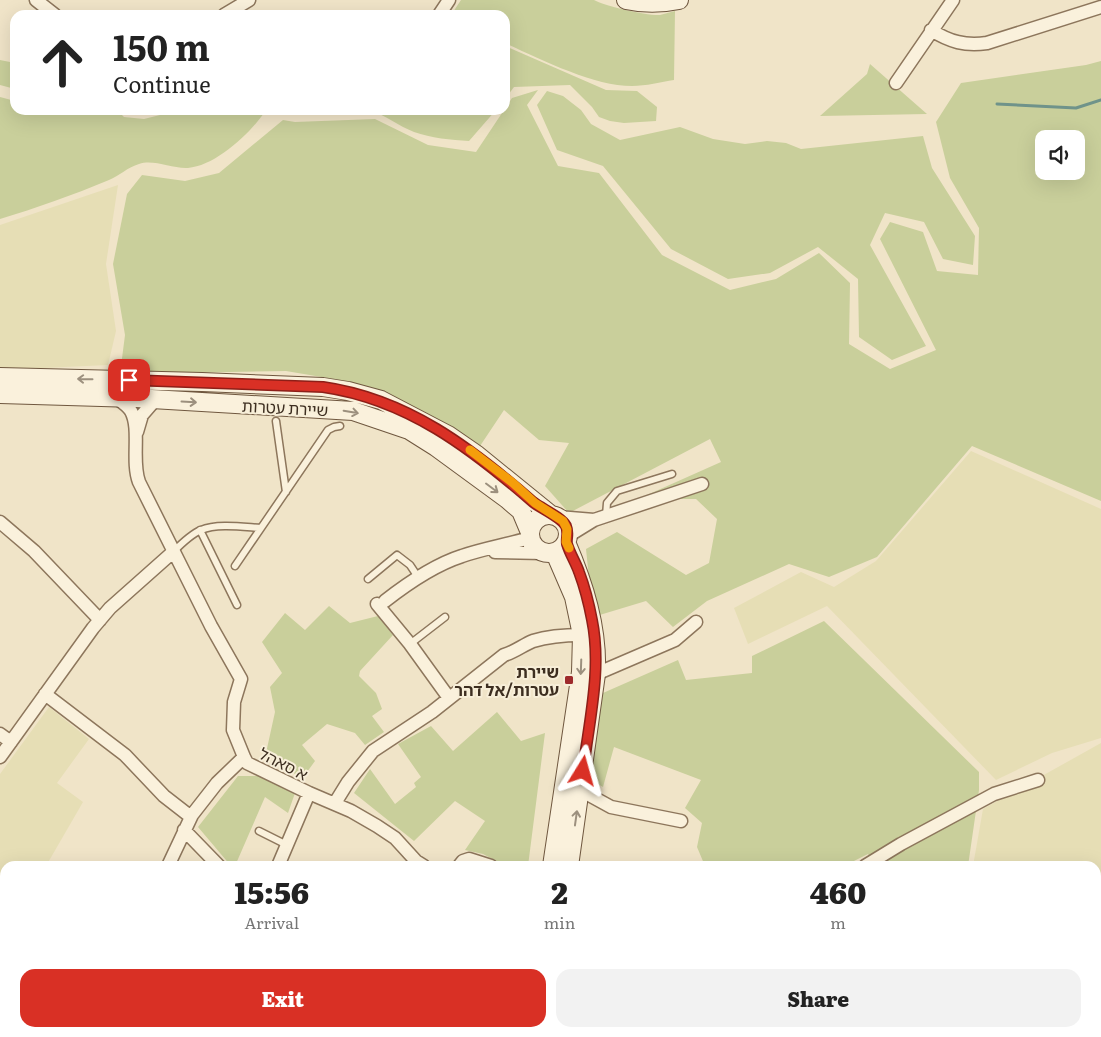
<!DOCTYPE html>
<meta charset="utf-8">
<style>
:root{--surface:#fff;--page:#f2f2f2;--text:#222;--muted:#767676;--accent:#d93025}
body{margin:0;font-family:Literata,"Noto Sans Hebrew",serif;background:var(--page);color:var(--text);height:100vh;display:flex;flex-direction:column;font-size:19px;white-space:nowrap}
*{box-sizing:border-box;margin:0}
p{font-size:16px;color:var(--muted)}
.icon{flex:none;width:28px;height:28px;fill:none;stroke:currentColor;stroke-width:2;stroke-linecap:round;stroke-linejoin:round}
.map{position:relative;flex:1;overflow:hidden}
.sheet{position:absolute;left:0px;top:861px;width:1101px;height:176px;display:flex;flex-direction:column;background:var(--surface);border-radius:15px 15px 0 0;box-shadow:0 5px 20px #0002}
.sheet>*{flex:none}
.top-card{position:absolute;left:10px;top:10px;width:500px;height:105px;border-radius:15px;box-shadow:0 5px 20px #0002;background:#fff;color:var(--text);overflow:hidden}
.buttons{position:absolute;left:1035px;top:130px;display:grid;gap:10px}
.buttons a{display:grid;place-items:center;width:50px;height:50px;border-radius:10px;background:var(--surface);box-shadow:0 5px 20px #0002;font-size:25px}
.pin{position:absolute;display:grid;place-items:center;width:42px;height:42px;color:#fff;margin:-21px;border-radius:10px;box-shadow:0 2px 8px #0006}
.me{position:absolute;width:55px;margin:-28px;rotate:8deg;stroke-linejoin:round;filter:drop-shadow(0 0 4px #0008)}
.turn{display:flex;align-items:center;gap:18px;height:105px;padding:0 20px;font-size:22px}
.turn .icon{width:65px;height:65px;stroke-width:2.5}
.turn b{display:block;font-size:35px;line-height:42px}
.eta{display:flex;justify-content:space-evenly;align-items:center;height:85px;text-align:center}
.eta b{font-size:30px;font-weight:800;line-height:35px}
.primary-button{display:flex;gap:10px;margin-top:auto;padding:10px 20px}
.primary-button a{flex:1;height:58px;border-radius:15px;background:var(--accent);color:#fff;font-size:20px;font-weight:800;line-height:58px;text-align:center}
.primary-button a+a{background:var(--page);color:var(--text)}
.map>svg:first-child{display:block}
</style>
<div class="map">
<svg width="1101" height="1037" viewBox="0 0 1101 1037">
<rect width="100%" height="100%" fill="#f0e4c8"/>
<path fill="#e6deb5" d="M 118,185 L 106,264 L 116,331 L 108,365 L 0,370 L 0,225 Z
M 971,451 L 1101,509 L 1101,738 L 1052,753 L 996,780 L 827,606 L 748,644 L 734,608 L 801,572 L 834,587 L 876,561 Z
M 49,707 L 89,739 L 57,783 L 83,802 L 46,866 L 5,866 L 5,892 L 0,890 L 0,774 Z
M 1101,743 L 1101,985 L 1096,987 L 1096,866 L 973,866 L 983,809 Z
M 1101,995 L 1101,1037 L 1087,1037 L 1084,1033 L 1096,1032 L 1096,997 Z
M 1012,1032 L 1016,1037 L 908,1037 L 907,1033 Z"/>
<path fill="#c9cf9b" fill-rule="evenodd" d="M 461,0 L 594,0 C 604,6 648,16 660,15 C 665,14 670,12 675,11 L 674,80 C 661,82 646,86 632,86 C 594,86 540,59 505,43 L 505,15 L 451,15 Z
M 505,46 L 606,90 L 637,91 L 657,107 L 656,121 L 624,123 L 610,121 L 599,117 L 592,107 L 570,85 L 514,87 L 505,99 Z
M 0,60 L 15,63 L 15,89 L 0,85 Z
M 1101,61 L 1101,501 L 972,446 L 877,557 L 829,577 L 789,564 L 707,601 L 673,627 L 646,601 L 593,617 L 586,549 L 617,532 L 686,575 L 709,563 L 717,519 L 696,499 L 638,499 L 721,462 L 710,439 L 569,513 L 545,486 L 569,443 L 539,440 L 504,410 L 480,446 L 418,410 L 351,382 L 286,371 L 120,374 L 125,335 L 113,264 L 127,194 L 142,175 L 185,181 L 219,173 L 283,120 L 295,122 L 375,119 L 428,145 L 476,152 L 512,98 L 538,90 L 527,105 L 558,166 L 599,173 L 662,255 L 730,290 L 776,279 L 819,253 L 850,283 L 849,344 L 890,369 L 936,350 L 880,239 L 890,222 L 923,232 L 937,271 L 978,275 L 979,228 L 950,178 L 936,122 L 961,83 L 1086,65 ZM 1044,139 L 1076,139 L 1076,171 L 1044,171 Z
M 870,64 L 927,114 L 820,116 L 867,74 Z
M 547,91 L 563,96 L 581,110 L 591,124 L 620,140 L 680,127 L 713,139 L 745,144 L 767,141 L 786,143 L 801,149 L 923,136 L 932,168 L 975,236 L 973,265 L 943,259 L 924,222 L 885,213 L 870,245 L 926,346 L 892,360 L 859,337 L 858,279 L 818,247 L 770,273 L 728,279 L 671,249 L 603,166 L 557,150 L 537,105 Z
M 0,97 L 15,101 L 15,110 L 117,110 L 124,117 L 144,119 L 180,110 L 266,110 C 252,132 216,166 188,168 C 172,169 154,159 139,164 C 128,167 119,176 109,180 C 73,195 36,208 0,219 Z
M 371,110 L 496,110 L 469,141 C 451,140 431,138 414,132 C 399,126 386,116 371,110 Z
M 329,606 L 350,623 L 378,616 L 393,635 L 360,671 L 359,676 L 376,693 L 382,709 L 372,716 L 384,732 L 365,745 L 355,733 L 327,724 L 302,745 L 315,761 L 302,779 L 266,753 L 275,712 L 270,687 L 282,673 L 262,642 L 285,613 L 305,630 Z
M 824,621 L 979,772 L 979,790 L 968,866 L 873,866 L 868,854 L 844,866 L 705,866 L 697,847 L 702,823 L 685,808 L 701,780 L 614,747 L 603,787 L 589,779 L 603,693 L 678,660 L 686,680 L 752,673 L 752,656 Z
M 497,712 L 521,741 L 545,733 L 528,866 L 506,866 L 483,854 L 465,850 L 485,821 L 455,801 L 414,841 L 354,793 L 370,769 L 395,804 L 416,787 L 414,783 L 421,777 L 398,744 L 431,726 L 453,751 Z
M 238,776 L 259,776 L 295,793 L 288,813 L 265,797 L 235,866 L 231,866 L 198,827 Z
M 5,918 L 5,1032 L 37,1033 L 34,1037 L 0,1037 L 0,927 Z"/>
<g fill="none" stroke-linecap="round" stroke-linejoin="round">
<path stroke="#6f938a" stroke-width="3" d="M 997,104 L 1076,108 L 1101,100
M 1096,936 L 1101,934"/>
<defs>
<path id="lane" d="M 276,421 L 286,492
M 606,516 L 607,503 L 617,491 L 672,474
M 200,530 L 237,605
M 173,552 C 181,544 191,534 201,530 C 217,523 244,527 261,528 L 328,430 L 334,427 L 340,426
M 235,566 L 261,528
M 368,579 L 397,555 L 410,565 L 418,577
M 410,644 L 445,617
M 259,831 L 287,845
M 352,1037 L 353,1032"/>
<path id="street" d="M 36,0 L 55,15
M 224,15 L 249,0
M 439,15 L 449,0
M 931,30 C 950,42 965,46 987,43 L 1101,7
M 896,83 L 953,0
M 116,398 C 122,402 127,405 131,411 C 141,429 131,461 139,482 L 211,626 L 241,679 L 234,702 L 233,730 L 244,757
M 137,432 L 142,415 L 155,400
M 558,517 L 594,520
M 0,522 L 34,551 L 100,620
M 568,536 L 594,520 L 702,484
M 495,552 L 543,553
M 385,601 C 408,583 434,565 462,556 C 482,549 505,545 526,539 L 529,535
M 377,604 L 410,644 L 449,698
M 596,674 L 675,640 L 696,622
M 45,694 L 125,755 L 164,796 L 191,817
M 0,734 L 11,742
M 0,757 L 93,628 L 110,608 L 173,552
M 580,790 L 611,807 L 681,821
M 335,803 L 348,782 L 373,751 L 432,712 L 504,655 C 515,652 523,645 533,641 C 549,636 565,635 582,635
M 184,830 L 219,866
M 168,866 L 192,815 L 217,783 L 244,757 L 247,763 L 309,793 L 351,811 L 377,826 L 395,838 L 416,861 L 424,866
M 278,866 L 309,793
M 459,866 L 463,861 L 469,859 L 491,866
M 865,866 L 901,844 L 994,794 L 1038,780
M 0,892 L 5,895
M 239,1032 L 251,1037
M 603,1033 L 623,1037
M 41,1037 L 44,1032
M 167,1037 L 170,1032
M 427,1037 L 428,1032
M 858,1037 L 858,1032
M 1079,1037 L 1084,1034"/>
<path id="secondary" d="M 626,0 C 644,4 660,4 679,0
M 0,377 L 202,382 L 323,387 L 348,391 L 381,400 L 448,435 L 477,455 L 551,515
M 0,394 L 135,398 L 353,411 L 409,430 L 436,447 L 507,499 L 521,511 L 529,530
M530 534a19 19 0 1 1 38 0a19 19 0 1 1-38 0Z
M 566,542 C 584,584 598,627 596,674 L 569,866
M 552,866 L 581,672 L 582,635 L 574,597 L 555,553
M 540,1032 L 540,1037
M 573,1037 L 574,1032"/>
</defs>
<use href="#lane" stroke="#8d765c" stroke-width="9"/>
<use href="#street" stroke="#8d765c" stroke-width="15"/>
<use href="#secondary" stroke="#6f573f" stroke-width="20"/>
<use href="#lane" stroke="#faf1dc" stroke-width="6"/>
<use href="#street" stroke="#faf1dc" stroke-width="12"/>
<use href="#secondary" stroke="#faf1dc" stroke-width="18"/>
</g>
<defs><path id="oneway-shaft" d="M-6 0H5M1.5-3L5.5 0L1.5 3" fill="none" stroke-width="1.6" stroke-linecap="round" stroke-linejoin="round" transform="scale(1.25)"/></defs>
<g stroke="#9c907e">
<use href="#oneway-shaft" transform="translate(85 379) rotate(-179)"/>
<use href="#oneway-shaft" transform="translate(189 402) rotate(3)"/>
<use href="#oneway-shaft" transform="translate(351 412) rotate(10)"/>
<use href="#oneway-shaft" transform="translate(492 488) rotate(37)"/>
<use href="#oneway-shaft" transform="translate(581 667) rotate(92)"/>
<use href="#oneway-shaft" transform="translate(576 818) rotate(-82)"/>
</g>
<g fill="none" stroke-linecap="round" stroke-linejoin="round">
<defs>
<path id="route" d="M 129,380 L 323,387 C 407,399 471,448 533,502 C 542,509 561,517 566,526 C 569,533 566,538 567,544 C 570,554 576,563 579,572 C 585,588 589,604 592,620 C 602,669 589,721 583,771"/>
</defs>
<use href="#route" stroke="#8d1f18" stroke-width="12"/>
<use href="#route" stroke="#d93025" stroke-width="9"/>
<path stroke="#f59e0b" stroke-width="9" d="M 470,450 L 513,483 L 535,503 L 563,521 L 567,529 L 566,542 L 569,548"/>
</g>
<rect fill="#9e2a2b" stroke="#f7eed8" stroke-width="2" x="564" y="675" width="10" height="10" rx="2.5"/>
<g text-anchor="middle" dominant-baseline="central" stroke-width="4" stroke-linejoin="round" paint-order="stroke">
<g font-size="16" fill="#3d2e20" stroke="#f7eed8">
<text transform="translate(285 407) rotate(3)">שיירת עטרות</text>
<text transform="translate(284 763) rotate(27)">א סאהל</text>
</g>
<g font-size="16" font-weight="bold" fill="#3d2e20" stroke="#f7eed8" text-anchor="end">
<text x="559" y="671">שיירת<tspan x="559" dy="18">עטרות/אל דהר</tspan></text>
</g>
</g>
</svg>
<div class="buttons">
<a><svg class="icon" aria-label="sound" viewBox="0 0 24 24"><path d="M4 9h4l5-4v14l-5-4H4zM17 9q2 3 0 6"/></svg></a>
</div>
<div class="pin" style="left:129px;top:380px;background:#d93025"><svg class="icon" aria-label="arrive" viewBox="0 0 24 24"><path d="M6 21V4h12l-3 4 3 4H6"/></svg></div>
<svg class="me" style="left:583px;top:771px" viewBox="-20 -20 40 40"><path d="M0-17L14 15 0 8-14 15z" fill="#d93025" stroke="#fff" stroke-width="4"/></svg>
<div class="top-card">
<div class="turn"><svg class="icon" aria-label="ahead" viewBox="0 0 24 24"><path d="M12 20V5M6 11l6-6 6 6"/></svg><div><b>150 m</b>Continue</div></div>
</div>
<section class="sheet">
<div class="eta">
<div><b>15:56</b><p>Arrival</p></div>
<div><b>2</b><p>min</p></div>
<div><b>460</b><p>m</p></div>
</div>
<div class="primary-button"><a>Exit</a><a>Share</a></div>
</section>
</div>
